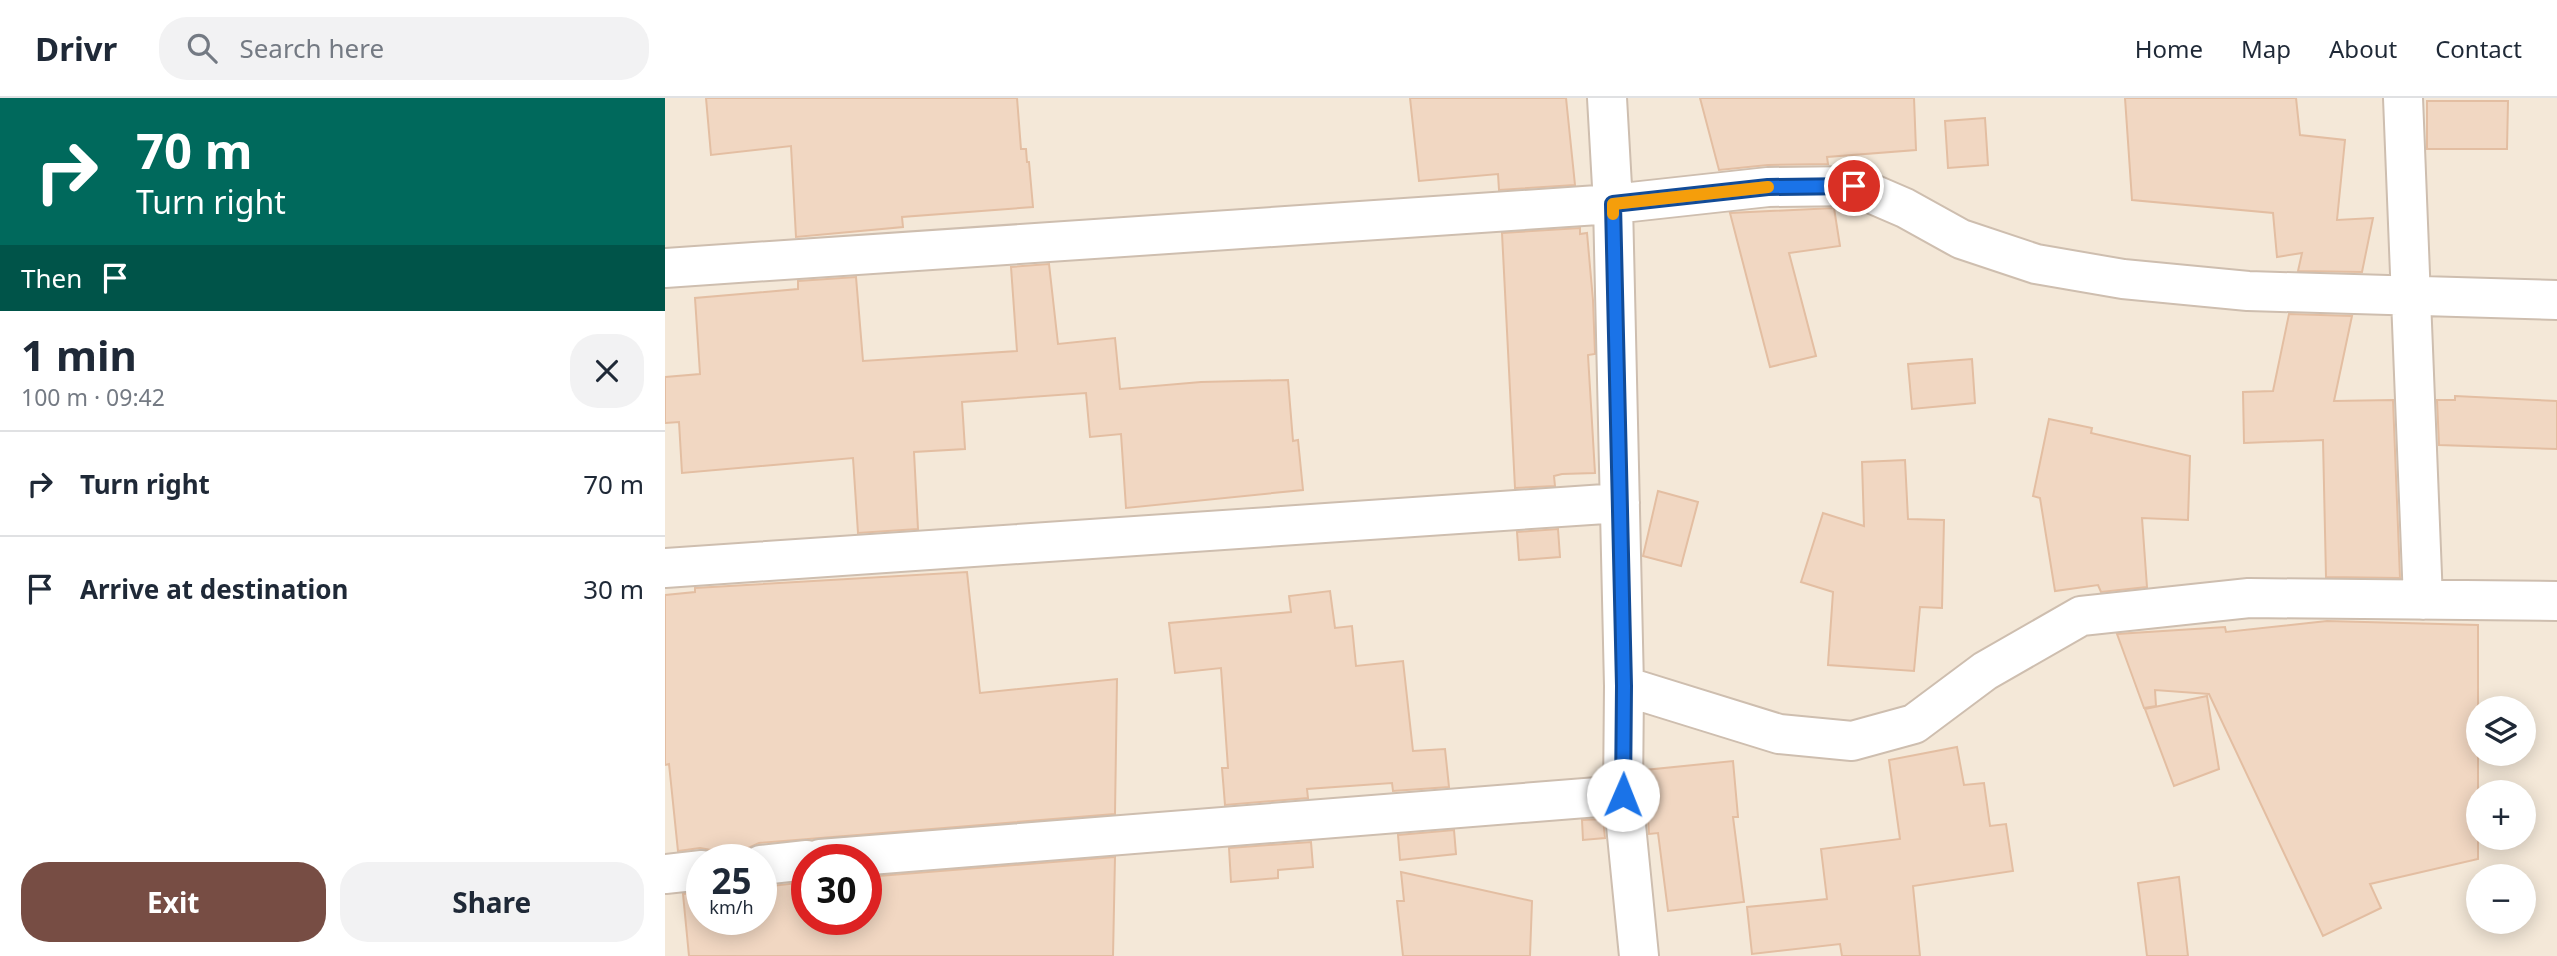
<!DOCTYPE html>
<meta charset="utf-8">
<style>
:root{--surface:#fff;--page:#f2f2f3;--text:#1f2937;--muted:#747a83;--line:#e0e1e3;--accent:#774d44}
body{margin:0;font-family:"Noto Sans",sans-serif;background:var(--page);color:var(--text);height:100vh;display:flex;flex-direction:column;font-size:26px;white-space:nowrap}
*{box-sizing:border-box;margin:0}
p{font-size:23px;color:var(--muted)}
.icon{flex:none;width:38px;height:38px;fill:none;stroke:currentColor;stroke-width:2;stroke-linecap:round;stroke-linejoin:round}
.map{position:relative;flex:1;overflow:hidden}
.drawer{display:flex;flex-direction:column;background:var(--surface);width:665px}
.drawer>*{flex:none}
.guide{background:#00695c;color:#fff;overflow:hidden}
.controls{position:absolute;left:1801px;top:598px;display:grid;gap:14px}
.controls a{display:grid;place-items:center;width:70px;height:70px;border-radius:50%;background:var(--surface);box-shadow:0 4px 18px #0003;font-size:35px}
.speed{position:absolute;left:21px;top:746px;display:flex;gap:14px;font-size:35px;font-weight:700;text-align:center}
.speed>*{display:grid;place-content:center;width:91px;height:91px;border-radius:50%;background:var(--surface);box-shadow:0 4px 18px #0003;line-height:1}
.speed small{font-size:18px;font-weight:400}
.speed .limit{border:10px solid #d22;background:#fff;color:#111}
.pin{position:absolute;display:grid;place-items:center;width:60px;height:60px;color:#fff;margin:-30px;border:4px solid #fff;border-radius:50%;box-shadow:0 2px 7px #0007}
.me{position:absolute;width:77px;margin:-38px;rotate:1deg;stroke-linejoin:round;filter:drop-shadow(0 0 5px #0008)}
.turn{display:flex;align-items:center;gap:24px;height:147px;padding:0 21px;font-size:32px}
.turn .icon{width:91px;height:91px;stroke-width:2.5}
.turn b{display:block;font-size:49px;line-height:60px}
.then{display:flex;align-items:center;height:66px;padding:0 21px;background:#0003;gap:14px;font-size:26px}
.round{display:grid;place-items:center;flex:none;width:74px;height:74px;border-radius:28px;background:var(--page)}
.headline{display:flex;align-items:center;justify-content:space-between;height:119px;padding:0 21px}
h1{font-size:42px;font-weight:700;line-height:52px}
.cta{display:flex;gap:14px;margin-top:auto;padding:14px 21px}
.cta a{flex:1;height:80px;border-radius:28px;background:var(--accent);color:#fff;font-size:28px;font-weight:700;line-height:80px;text-align:center}
.cta a+a{background:var(--page);color:var(--text)}
ul{padding:0;list-style:none}
li{display:flex;align-items:center;gap:21px;height:105px;padding:0 21px;border-top:2px solid var(--line)}
li div{flex:1}
li b{display:block;font-size:26px}
li em{font-style:normal}
header{display:flex;align-items:center;gap:42px;box-sizing:border-box;height:98px;padding:0 35px;background:var(--surface);border-bottom:2px solid var(--line)}
header strong{font-size:33px}
nav{display:flex;gap:38px;margin-inline-start:auto;font-size:24px}
.search{width:490px;height:63px;background:var(--page);display:flex;align-items:center;gap:18px;box-sizing:border-box;padding:0 24px;border-radius:28px;color:var(--muted);font-size:26px}
main{display:flex;flex:1;min-height:0}
.map>svg:first-child{display:block}
</style>
<header>
<strong>Drivr</strong>
<div class="search"><svg class="icon" aria-label="search" viewBox="0 0 24 24"><circle cx="10" cy="10" r="6"/><path d="M15 15l6 6"/></svg>Search here</div>
<nav><a>Home</a><a>Map</a><a>About</a><a>Contact</a></nav>
</header>
<main>
<section class="drawer">
<div class="guide">
<div class="turn"><svg class="icon" aria-label="right" viewBox="0 0 24 24"><path d="M7 20v-9h11M14 6l5 5-5 5"/></svg><div><b>70 m</b>Turn right</div></div>
<div class="then">Then<svg class="icon" aria-label="arrive" viewBox="0 0 24 24"><path d="M6 21V4h12l-3 4 3 4H6"/></svg></div>
</div>
<div class="headline"><div><h1>1 min</h1><p>100 m · 09:42</p></div><a class="round"><svg class="icon" aria-label="close" viewBox="0 0 24 24"><path d="M6 6l12 12M18 6L6 18"/></svg></a></div>
<ul>
<li><svg class="icon" aria-label="right" viewBox="0 0 24 24"><path d="M7 20v-9h11M14 6l5 5-5 5"/></svg><div><b>Turn right</b></div><em>70 m</em></li>
<li><svg class="icon" aria-label="arrive" viewBox="0 0 24 24"><path d="M6 21V4h12l-3 4 3 4H6"/></svg><div><b>Arrive at destination</b></div><em>30 m</em></li>
</ul>
<div class="cta"><a>Exit</a><a>Share</a></div>
</section>
<div class="map">
<svg width="1892" height="858" viewBox="0 0 1892 858">
<rect width="100%" height="100%" fill="#fcf6e9"/>
<path fill="#f4e8d8" fill-rule="evenodd" d="M 0,0 L 1892,0 L 1892,858 L 0,858 ZM 1813,611 L 1858,611 L 1858,656 L 1813,656 ZM 1813,695 L 1858,695 L 1858,740 L 1813,740 ZM 37,761 L 96,761 L 96,821 L 37,821 ZM 142,761 L 201,761 L 201,821 L 142,821 ZM 1813,779 L 1858,779 L 1858,824 L 1813,824 Z"/>
<path fill="#f1d7c2" stroke="#e3bea2" stroke-width="2" d="M 41,0 L 352,0 L 356,51 L 361,51 L 362,64 L 364,64 L 368,109 L 237,119 L 238,129 L 131,139 L 126,48 L 46,57 Z
M 745,0 L 901,0 L 910,87 L 834,92 L 833,76 L 754,83 Z
M 1035,0 L 1249,0 L 1251,52 L 1162,59 L 1163,66 L 1103,67 L 1054,72 Z
M 1460,0 L 1631,0 L 1635,37 L 1680,42 L 1672,122 L 1708,120 L 1697,174 L 1633,173 L 1637,155 L 1612,159 L 1608,115 L 1467,102 Z
M 1762,3 L 1843,3 L 1842,51 L 1762,51 Z
M 1320,20 L 1323,67 L 1283,70 L 1280,23 Z
M 1169,110 L 1175,148 L 1124,155 L 1151,258 L 1105,269 L 1065,115 Z
M 915,130 L 915,136 L 922,135 L 928,202 L 930,256 L 923,257 L 930,375 L 897,376 L 889,378 L 890,388 L 850,390 L 837,135 Z
M 384,166 L 393,246 L 450,240 L 455,291 L 536,284 L 623,282 L 628,343 L 633,342 L 638,392 L 461,410 L 456,336 L 425,339 L 421,295 L 297,304 L 300,351 L 249,354 L 253,431 L 193,435 L 188,360 L 17,375 L 14,324 L 0,325 L 0,279 L 35,276 L 30,200 L 133,191 L 133,183 L 191,179 L 198,263 L 352,253 L 346,169 Z
M 1624,216 L 1687,218 L 1669,303 L 1728,302 L 1735,480 L 1661,479 L 1658,342 L 1579,345 L 1578,294 L 1608,293 Z
M 1307,261 L 1310,305 L 1247,311 L 1243,266 Z
M 1790,298 L 1892,303 L 1892,351 L 1774,347 L 1772,302 L 1790,302 Z
M 1384,321 L 1427,330 L 1426,335 L 1525,358 L 1523,422 L 1477,420 L 1482,489 L 1436,494 L 1433,487 L 1390,493 L 1375,400 L 1368,398 Z
M 1240,362 L 1243,421 L 1279,422 L 1277,510 L 1255,509 L 1249,573 L 1163,567 L 1168,494 L 1136,484 L 1158,415 L 1199,428 L 1197,364 Z
M 993,393 L 1033,404 L 1016,468 L 978,458 Z
M 893,431 L 895,459 L 854,462 L 852,434 Z
M 302,474 L 315,595 L 452,581 L 450,716 L 94,745 L 83,750 L 75,761 L 56,761 L 46,752 L 35,750 L 13,753 L 4,666 L 0,667 L 0,497 L 30,494 L 30,490 Z
M 665,493 L 670,530 L 687,528 L 691,568 L 738,563 L 748,653 L 780,651 L 784,689 L 728,693 L 727,685 L 642,691 L 643,700 L 560,707 L 557,670 L 563,670 L 556,570 L 510,575 L 504,525 L 626,514 L 624,498 Z
M 1662,523 L 1813,527 L 1813,761 L 1705,786 L 1716,810 L 1658,838 L 1544,596 L 1490,592 L 1491,608 L 1479,610 L 1452,536 L 1560,529 L 1561,534 Z
M 1542,598 L 1554,671 L 1509,688 L 1480,611 Z
M 1292,649 L 1299,687 L 1319,685 L 1325,728 L 1341,726 L 1348,773 L 1248,788 L 1255,858 L 1177,858 L 1175,846 L 1087,856 L 1082,809 L 1162,801 L 1156,751 L 1235,741 L 1224,662 Z
M 1068,663 L 1073,719 L 1068,719 L 1079,804 L 1003,813 L 993,735 L 984,736 L 980,672 Z
M 938,721 L 940,740 L 918,742 L 917,722 Z
M 789,732 L 791,756 L 735,762 L 733,737 Z
M 646,744 L 648,769 L 613,772 L 613,780 L 566,784 L 564,750 Z
M 450,759 L 448,858 L 24,858 L 18,796 L 37,794 L 37,821 L 96,821 L 96,789 L 142,784 L 142,821 L 201,821 L 201,779 Z
M 736,774 L 867,803 L 865,858 L 738,858 L 732,803 L 739,803 Z
M 1514,779 L 1523,858 L 1482,858 L 1473,785 Z"/>
<g fill="none" stroke-linecap="round" stroke-linejoin="round">
<defs>
<path id="minor" d="M 942,0 L 948,106 L 959,588 L 958,697 L 974,858
M 1738,0 L 1758,502
M 0,170 L 948,106 L 1103,89 L 1189,88 L 1240,110 L 1296,141 L 1371,166 L 1458,181 L 1583,193 L 1892,202
M 0,470 L 955,405
M 959,588 L 1114,636 L 1187,643 L 1249,626 L 1320,573 L 1416,518 L 1584,500 L 1892,503
M 155,761 L 958,697
M 96,767 L 142,762
M 0,776 L 37,772"/>
</defs>
<use href="#minor" stroke="#cebeaf" stroke-width="42"/>
<use href="#minor" stroke="#fff" stroke-width="38"/>
</g>
<g fill="none" stroke-linecap="round" stroke-linejoin="round">
<defs>
<path id="route" d="M 958,697 L 959,588 L 948,106 L 1103,89 L 1189,88"/>
</defs>
<use href="#route" stroke="#114b97" stroke-width="18"/>
<use href="#route" stroke="#1a73e8" stroke-width="12"/>
<path stroke="#f59e0b" stroke-width="12" d="M 948,116 L 948,106 L 1103,89"/>
</g>
</svg>
<div class="controls">
<a><svg class="icon" aria-label="layers" viewBox="0 0 24 24"><path d="M12 4l9 5-9 5-9-5zM3 14l9 5 9-5"/></svg></a>
<a>+</a>
<a>−</a>
</div>
<div class="speed"><div>25<small>km/h</small></div><div class="limit">30</div></div>
<div class="pin" style="left:1189px;top:88px;background:#d93025"><svg class="icon" aria-label="arrive" viewBox="0 0 24 24"><path d="M6 21V4h12l-3 4 3 4H6"/></svg></div>
<svg class="me" style="left:958px;top:697px" viewBox="-20 -20 40 40"><circle r="19" fill="#fff"/><path d="M0-13L10 11 0 6-10 11z" fill="#1a73e8"/></svg>
</div>
</main>
